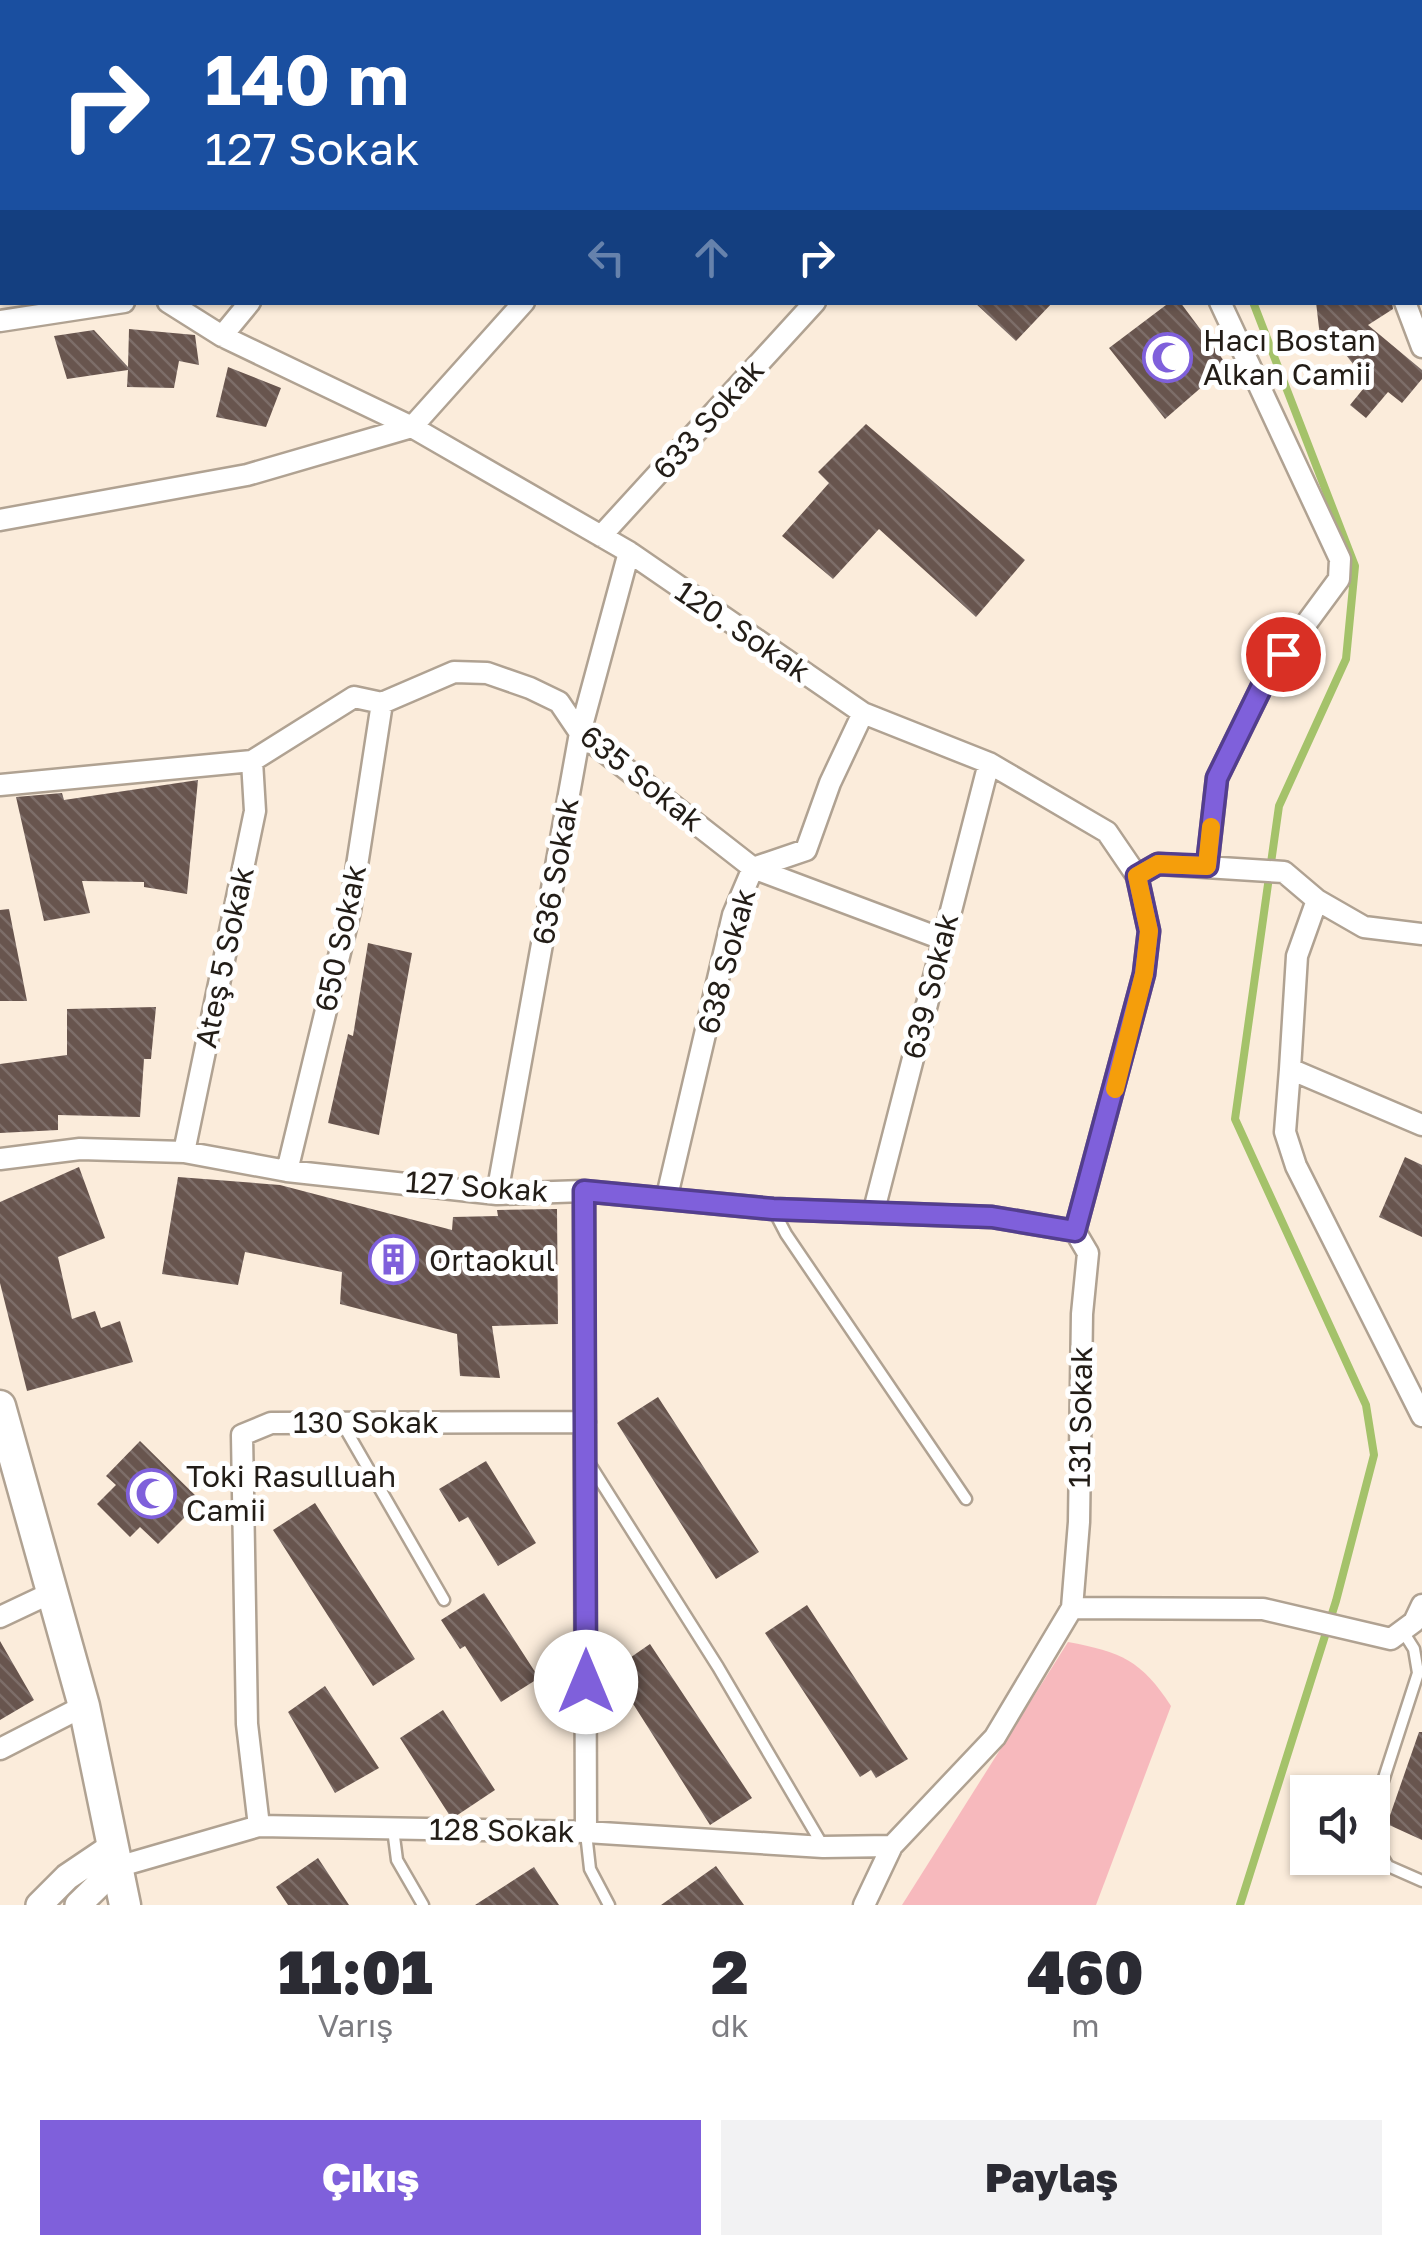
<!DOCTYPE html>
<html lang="tr">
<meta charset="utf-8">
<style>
:root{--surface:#fff;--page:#f2f2f3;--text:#2b2b33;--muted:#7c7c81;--accent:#7f60db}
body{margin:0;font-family:"Golos Text",sans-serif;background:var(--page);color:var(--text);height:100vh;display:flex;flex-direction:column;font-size:38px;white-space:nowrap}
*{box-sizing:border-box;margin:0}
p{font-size:32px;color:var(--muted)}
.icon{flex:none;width:55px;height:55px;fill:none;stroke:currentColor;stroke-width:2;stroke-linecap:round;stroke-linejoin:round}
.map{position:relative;height:1905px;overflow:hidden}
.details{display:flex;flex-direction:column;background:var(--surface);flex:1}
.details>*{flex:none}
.guide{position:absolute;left:0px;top:0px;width:1422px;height:305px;box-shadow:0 2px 8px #0004;background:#1a4fa0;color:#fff;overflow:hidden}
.buttons{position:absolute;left:1290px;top:1775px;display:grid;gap:20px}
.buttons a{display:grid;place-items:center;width:100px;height:100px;border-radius:0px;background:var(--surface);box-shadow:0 2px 8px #0004;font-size:50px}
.pin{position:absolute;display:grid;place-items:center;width:85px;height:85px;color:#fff;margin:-42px;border:5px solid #fff;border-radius:50%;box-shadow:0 2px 10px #0007}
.me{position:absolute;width:110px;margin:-55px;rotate:0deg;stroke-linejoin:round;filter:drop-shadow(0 0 8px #0008)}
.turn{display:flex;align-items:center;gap:35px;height:210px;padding:0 40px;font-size:45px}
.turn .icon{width:130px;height:130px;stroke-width:2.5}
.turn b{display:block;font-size:70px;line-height:85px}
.lanes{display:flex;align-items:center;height:95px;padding:0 40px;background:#0003;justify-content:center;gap:50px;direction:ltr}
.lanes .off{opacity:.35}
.eta{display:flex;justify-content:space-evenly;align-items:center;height:170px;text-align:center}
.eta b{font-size:60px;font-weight:800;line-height:70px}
.cta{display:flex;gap:20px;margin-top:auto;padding:20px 40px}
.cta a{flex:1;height:115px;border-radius:0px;background:var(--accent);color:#fff;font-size:40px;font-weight:800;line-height:115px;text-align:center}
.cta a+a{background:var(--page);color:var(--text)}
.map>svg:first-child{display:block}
</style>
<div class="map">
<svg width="1422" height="1905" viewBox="0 0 1422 1905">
<defs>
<pattern id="building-back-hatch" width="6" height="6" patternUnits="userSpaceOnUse" patternTransform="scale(2.5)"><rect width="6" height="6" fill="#68554e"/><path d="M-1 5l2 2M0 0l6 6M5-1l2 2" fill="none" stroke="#7d6e69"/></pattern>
</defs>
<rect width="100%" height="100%" fill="#fbecdb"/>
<path fill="#f7b9bd" d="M 1068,1642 C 1121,1652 1141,1660 1171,1706 L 1096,1905 L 902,1905 Z"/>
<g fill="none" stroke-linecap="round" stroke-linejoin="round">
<path stroke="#a4c26a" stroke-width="8" d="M 1208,0 L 1208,2
M 1240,1905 L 1336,1601 L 1374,1455 L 1366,1405 L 1235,1119 L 1279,806 L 1346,659 L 1355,566 L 1253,302"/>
</g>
<path fill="url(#building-back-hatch)" d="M 974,302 L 1053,302 L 1016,341 Z
M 1170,302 L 1180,302 L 1227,365 L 1165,419 L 1109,348 Z
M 1316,302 L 1392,302 L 1393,309 L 1368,325 L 1422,370 L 1422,379 L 1402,403 L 1388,392 L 1366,418 L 1350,405 L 1368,383 L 1328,332 L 1320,337 Z
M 129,329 L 195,335 L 199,365 L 179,361 L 174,388 L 127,387 L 128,370 L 67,379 L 54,336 L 94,330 L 128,367 Z
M 228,367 L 281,388 L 266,427 L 216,417 Z
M 866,424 L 1025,560 L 976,617 L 879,529 L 833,579 L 782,536 L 829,483 L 818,472 Z
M 198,780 L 187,894 L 144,887 L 144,882 L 82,881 L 90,913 L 44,921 L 16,797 L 62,793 L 64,800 Z
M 9,909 L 27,1001 L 0,1001 L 0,910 Z
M 368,943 L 412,953 L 379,1135 L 328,1123 L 348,1034 L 353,1036 Z
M 156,1007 L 151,1059 L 144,1059 L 140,1117 L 58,1115 L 58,1130 L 0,1133 L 0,1064 L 67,1055 L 67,1009 Z
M 1405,1157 L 1422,1165 L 1422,1237 L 1379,1217 Z
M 79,1167 L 105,1238 L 58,1257 L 72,1319 L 95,1311 L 101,1328 L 120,1321 L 133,1362 L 27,1391 L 0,1283 L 0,1202 Z
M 178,1177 L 280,1185 L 452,1230 L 453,1217 L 498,1216 L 497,1210 L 557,1209 L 558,1324 L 492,1326 L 500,1378 L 460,1376 L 457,1334 L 340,1304 L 342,1272 L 245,1252 L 238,1285 L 162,1274 Z
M 658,1397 L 759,1552 L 716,1579 L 617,1423 Z
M 140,1441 L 201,1501 L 158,1544 L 140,1527 L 130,1537 L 97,1504 L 116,1485 L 106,1476 Z
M 486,1461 L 536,1543 L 498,1566 L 468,1517 L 459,1522 L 439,1489 Z
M 315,1503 L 415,1659 L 373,1686 L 273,1530 Z
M 484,1593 L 539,1678 L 501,1702 L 465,1646 L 460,1649 L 441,1620 Z
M 807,1605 L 908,1759 L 876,1778 L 871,1770 L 860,1777 L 765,1633 Z
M 0,1641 L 34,1700 L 0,1720 Z
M 650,1644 L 752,1798 L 710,1825 L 630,1699 L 626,1701 L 608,1673 Z
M 325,1686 L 379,1768 L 335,1793 L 288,1712 Z
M 443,1710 L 495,1790 L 456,1816 L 450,1816 L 400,1738 Z
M 1419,1732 L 1422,1732 L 1422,1840 L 1387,1824 Z
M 318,1858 L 349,1905 L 288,1905 L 276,1887 Z
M 716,1866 L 744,1905 L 661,1905 Z
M 534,1867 L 559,1905 L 475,1905 Z"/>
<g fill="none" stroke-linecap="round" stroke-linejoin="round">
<defs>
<path id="service" d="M 773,1209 L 786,1234 L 966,1499
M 342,1423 L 444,1600
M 589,1463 L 718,1667 L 823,1846
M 1372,1815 L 1418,1673 L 1414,1649 L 1402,1630
M 393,1829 L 397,1860 L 423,1905
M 586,1833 L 590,1869 L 609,1905
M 1372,1840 L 1388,1866 L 1422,1881"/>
<path id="minor" d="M 1170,0 L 1170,2
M 1282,0 L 1282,2
M 49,2 L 51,0
M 257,2 L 259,0
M 482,2 L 484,0
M 791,2 L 794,0
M 1420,47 L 1422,47
M 0,58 L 2,55
M 0,178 L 2,179
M 1420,242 L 1422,242
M 168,302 L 222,336 L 412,427 L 629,552 L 863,713 L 989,763 L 1107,832 L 1137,876 L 1149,931 L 1144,974 L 1075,1231 L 1088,1253 L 1082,1314 L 1079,1522 L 1072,1608 L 995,1737 L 892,1846 L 864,1905
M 1405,302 L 1422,347
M 0,321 L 124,302
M 222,336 L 250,302
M 0,520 L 247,475 L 412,427 L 524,302
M 601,536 L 815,302
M 0,785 L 252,761 L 354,697 L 382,703 L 454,672 L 487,673 L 530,688 L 559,702 L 580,733 L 753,868 L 942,939
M 1207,867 L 1217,778 L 1266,678 L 1339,579 L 1340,559 L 1220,302
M 1137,876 L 1158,864 L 1284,872 L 1317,900 L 1364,927 L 1422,934
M 1290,1069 L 1297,956 L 1317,900
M 1422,1125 L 1290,1069 L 1285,1132 L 1296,1166 L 1422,1416
M 184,1152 L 255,811 L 252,761
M 0,1159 L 80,1149 L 184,1152 L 287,1171 L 497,1194 L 584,1191 L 773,1209 L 992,1217 L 1075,1231
M 287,1171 L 350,911 L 382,703
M 584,1191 L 586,1832
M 497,1194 L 580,733 L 629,552
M 667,1196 L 733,915 L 753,868 L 806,850 L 830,783 L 863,713
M 874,1210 L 989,763
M 1072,1608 L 1263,1609 L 1391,1639 L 1414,1622 L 1422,1605
M 0,1617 L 53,1592
M 0,1749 L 84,1706
M 259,1826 L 247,1724 L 242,1435 L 271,1423 L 585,1422
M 117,1867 L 259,1826 L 586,1832 L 823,1847 L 892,1846"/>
<path id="tertiary" d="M 39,1905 L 67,1877 L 113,1846
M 78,1905 L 117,1867"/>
<path id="secondary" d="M 0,1406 L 84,1706 L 125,1905"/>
</defs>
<use href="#service" stroke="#b0a292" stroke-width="15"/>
<use href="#minor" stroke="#b0a292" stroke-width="25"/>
<use href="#tertiary" stroke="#b0a292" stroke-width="30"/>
<use href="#secondary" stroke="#b0a292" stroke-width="35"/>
<use href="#service" stroke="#fff" stroke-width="10"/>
<use href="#minor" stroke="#fff" stroke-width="20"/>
<use href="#tertiary" stroke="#fff" stroke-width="25"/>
<use href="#secondary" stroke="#fff" stroke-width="30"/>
</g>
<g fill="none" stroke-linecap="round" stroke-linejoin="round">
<defs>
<path id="route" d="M 586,1682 L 584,1191 L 773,1209 L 992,1217 L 1075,1231 L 1144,974 L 1149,931 L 1137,876 L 1158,864 L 1207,866 L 1217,778 L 1266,678 L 1283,654"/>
</defs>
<use href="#route" stroke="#533e8e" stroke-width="25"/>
<use href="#route" stroke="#7f60db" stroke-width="18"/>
<path stroke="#f59e0b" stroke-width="18" d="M 1115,1089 L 1144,974 L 1149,931 L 1137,876 L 1158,864 L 1207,866 L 1211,827"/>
</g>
<defs>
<symbol id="mosque-ring" viewBox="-11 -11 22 22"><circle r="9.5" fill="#fff" stroke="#7f60db" stroke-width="1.5"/><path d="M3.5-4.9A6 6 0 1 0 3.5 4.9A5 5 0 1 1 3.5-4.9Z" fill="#7f60db"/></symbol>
<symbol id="building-ring" viewBox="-11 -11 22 22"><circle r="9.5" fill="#fff" stroke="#7f60db" stroke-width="1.5"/><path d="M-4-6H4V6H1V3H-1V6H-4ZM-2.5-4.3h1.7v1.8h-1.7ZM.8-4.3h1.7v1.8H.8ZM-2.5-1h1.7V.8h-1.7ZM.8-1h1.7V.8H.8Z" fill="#7f60db"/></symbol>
</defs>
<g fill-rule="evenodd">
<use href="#mosque-ring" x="1140" y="330" width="55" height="55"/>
<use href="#building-ring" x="366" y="1232" width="55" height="55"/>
<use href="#mosque-ring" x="124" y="1466" width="55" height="55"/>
</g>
<g text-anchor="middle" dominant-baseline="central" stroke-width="10" stroke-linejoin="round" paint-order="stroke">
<g font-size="30" fill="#231d17" stroke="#fff" text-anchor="start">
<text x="1203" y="340">Hacı Bostan<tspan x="1203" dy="34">Alkan Camii</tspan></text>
<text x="429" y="1260">Ortaokul</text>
<text x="186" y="1476">Toki Rasulluah<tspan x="186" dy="34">Camii</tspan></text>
</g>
<g font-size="30" fill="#231d17" stroke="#fff">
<text transform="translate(708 419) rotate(-48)">633 Sokak</text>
<text transform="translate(743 631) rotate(34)">120. Sokak</text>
<text transform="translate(642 778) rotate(39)">635 Sokak</text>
<text transform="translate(555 871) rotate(-80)">636 Sokak</text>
<text transform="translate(340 938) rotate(-78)">650 Sokak</text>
<text transform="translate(224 957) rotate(-78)">Ateş 5 Sokak</text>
<text transform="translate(726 961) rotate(-75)">638 Sokak</text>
<text transform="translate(930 986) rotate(-76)">639 Sokak</text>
<text transform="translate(477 1186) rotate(4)">127 Sokak</text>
<text transform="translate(1080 1417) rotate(-89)">131 Sokak</text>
<text x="366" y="1422">130 Sokak</text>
<text transform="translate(502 1830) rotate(1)">128 Sokak</text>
</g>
</g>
</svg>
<div class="buttons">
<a><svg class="icon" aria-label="sound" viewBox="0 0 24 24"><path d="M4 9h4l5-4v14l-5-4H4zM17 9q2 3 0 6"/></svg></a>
</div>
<div class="pin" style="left:1283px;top:654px;background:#d93025"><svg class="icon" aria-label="arrive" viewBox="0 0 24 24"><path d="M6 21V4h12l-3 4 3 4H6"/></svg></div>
<svg class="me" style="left:586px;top:1682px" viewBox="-20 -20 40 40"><circle r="19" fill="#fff"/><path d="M0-13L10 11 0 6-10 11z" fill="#7f60db"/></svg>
<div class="guide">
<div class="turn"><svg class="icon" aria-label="right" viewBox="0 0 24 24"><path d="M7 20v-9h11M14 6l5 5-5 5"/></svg><div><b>140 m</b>127 Sokak</div></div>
<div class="lanes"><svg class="icon off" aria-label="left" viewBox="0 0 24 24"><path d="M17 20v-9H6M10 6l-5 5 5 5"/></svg><svg class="icon off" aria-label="ahead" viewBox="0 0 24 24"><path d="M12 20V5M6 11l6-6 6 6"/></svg><svg class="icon" aria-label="right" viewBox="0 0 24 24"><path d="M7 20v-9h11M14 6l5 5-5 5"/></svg></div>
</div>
</div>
<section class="details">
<div class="eta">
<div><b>11:01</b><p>Varış</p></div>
<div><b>2</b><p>dk</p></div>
<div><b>460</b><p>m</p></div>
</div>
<div class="cta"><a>Çıkış</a><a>Paylaş</a></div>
</section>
